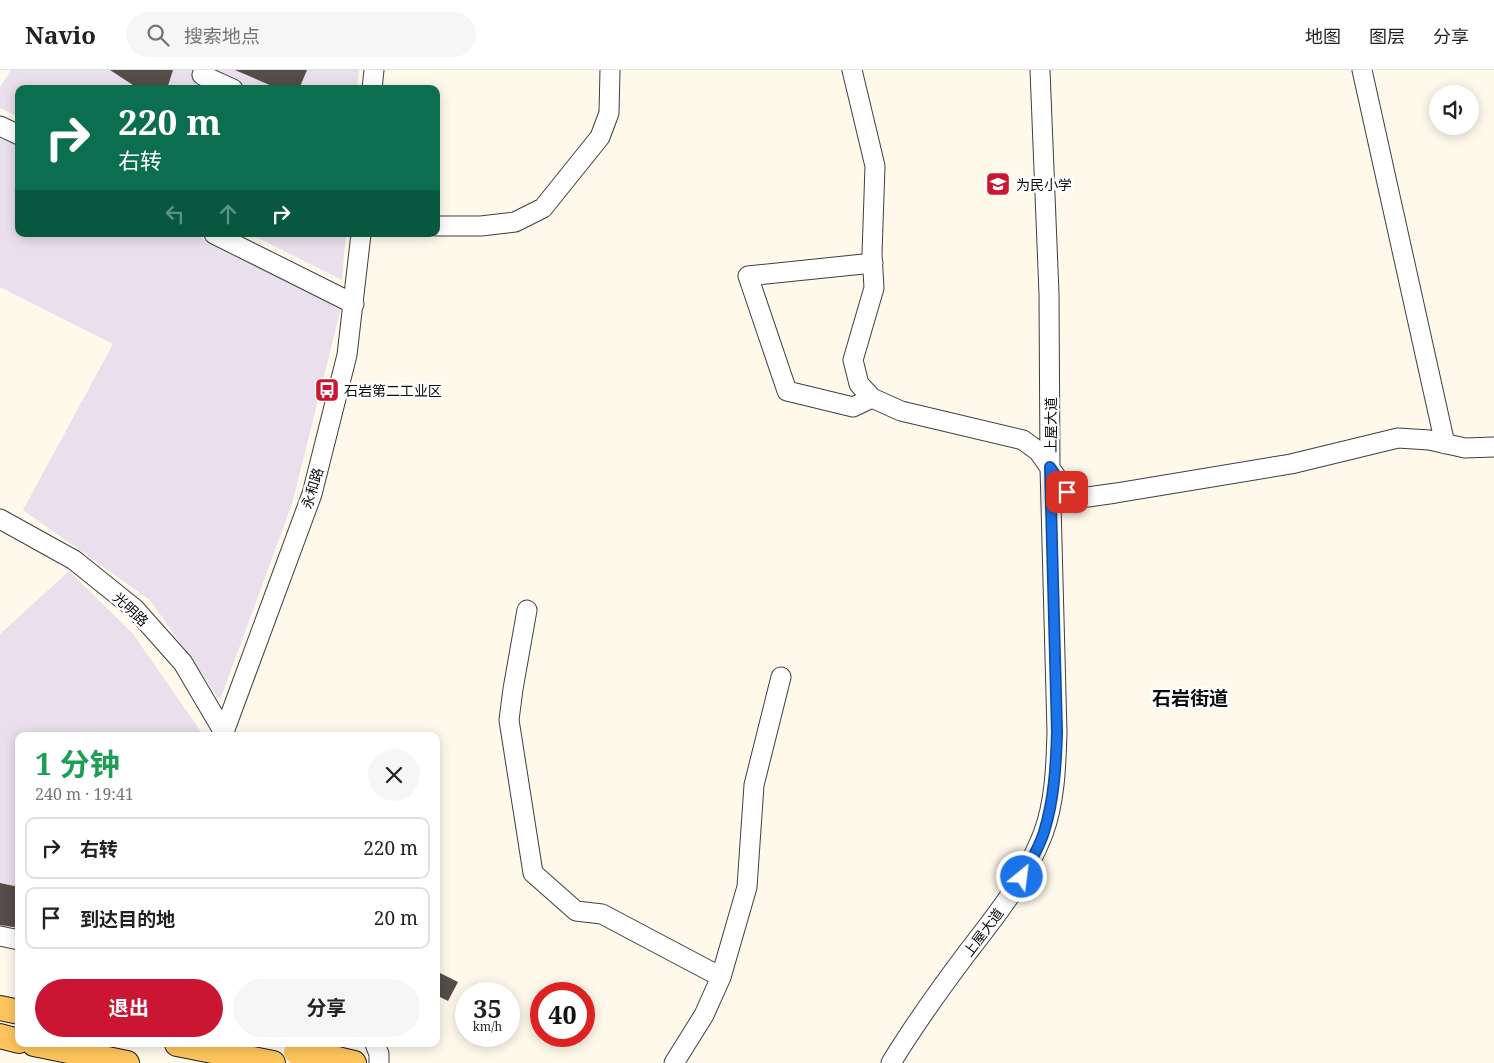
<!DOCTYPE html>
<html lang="zh">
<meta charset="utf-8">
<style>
:root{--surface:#fff;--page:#f6f6f6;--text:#222;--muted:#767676;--line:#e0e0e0;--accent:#cb1633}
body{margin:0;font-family:"Noto Serif","Noto Sans SC",serif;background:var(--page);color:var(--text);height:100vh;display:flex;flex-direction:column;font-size:19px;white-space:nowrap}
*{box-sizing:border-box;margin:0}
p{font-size:16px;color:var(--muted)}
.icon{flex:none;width:28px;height:28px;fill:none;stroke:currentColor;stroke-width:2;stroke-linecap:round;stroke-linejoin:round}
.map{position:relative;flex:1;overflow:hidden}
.side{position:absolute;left:15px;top:662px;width:425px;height:315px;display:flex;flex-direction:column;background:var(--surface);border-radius:10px;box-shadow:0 2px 12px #0003}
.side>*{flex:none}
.banner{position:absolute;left:15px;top:15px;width:425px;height:152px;border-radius:10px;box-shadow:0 2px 12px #0003;background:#0b6e4f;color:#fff;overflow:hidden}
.buttons{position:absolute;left:1429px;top:15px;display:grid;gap:10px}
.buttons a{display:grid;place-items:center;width:50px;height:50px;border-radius:50%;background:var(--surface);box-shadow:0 2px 12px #0003;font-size:25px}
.speed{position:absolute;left:455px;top:912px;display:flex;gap:10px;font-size:25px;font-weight:700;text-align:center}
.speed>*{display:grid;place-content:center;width:65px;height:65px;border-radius:50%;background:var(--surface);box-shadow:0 2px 12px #0003;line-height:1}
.speed small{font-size:12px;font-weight:400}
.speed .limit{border:8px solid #d22;background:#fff;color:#111}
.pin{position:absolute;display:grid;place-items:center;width:42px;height:42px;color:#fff;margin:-21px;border-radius:10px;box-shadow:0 2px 8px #0006}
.me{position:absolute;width:55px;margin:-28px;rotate:29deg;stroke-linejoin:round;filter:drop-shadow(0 0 4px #0008)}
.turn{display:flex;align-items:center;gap:18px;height:105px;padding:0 20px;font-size:22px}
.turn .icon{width:65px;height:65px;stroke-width:2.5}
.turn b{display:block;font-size:35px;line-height:42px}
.lanes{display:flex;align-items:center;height:48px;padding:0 20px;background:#0003;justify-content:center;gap:25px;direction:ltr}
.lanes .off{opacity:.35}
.round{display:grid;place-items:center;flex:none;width:52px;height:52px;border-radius:26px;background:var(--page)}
.summary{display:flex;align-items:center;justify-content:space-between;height:85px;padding:0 20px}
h1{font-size:30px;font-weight:700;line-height:38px;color:#1e9e55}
.primary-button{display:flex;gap:10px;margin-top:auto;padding:10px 20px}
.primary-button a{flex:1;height:58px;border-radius:30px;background:var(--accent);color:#fff;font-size:20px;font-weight:700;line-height:58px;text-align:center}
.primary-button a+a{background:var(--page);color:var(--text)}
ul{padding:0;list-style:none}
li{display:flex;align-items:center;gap:15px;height:62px;margin:0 10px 8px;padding:0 10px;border:2px solid var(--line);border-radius:10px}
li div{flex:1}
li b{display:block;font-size:19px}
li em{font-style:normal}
header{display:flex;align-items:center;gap:30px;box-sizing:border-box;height:70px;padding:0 25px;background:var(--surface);border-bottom:1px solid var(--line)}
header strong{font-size:24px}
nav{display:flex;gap:28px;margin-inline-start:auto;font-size:18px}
.search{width:350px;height:45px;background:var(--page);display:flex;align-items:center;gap:12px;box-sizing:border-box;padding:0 18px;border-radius:28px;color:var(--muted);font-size:19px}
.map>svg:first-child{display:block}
</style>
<header>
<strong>Navio</strong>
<div class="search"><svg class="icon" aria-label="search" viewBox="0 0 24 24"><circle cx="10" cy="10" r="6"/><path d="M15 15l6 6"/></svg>搜索地点</div>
<nav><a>地图</a><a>图层</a><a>分享</a></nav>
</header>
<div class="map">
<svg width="1494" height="993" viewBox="0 0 1494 993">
<rect width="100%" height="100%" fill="#fff9ec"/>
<path fill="#eadfec" d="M 11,0 L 359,0 L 357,19 L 19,19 L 19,47 L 0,38 L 0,17 Z
M 0,67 L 19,76 L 19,164 L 193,164 L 341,238 L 292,434 L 220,630 L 150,530 L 23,440 L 113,274 L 0,217 Z
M 250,164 L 346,164 L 342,210 Z
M 69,501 L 133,564 L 204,666 L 19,666 L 19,817 L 0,813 L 0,564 Z"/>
<path fill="#564c48" d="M 110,0 L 173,0 L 167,19 L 139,19 Z
M 235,0 L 307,0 L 299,19 L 279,19 Z
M 0,813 L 19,817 L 19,858 L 0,855 Z
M 436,901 L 458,912 L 448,931 L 436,925 Z"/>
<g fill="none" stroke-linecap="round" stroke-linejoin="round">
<defs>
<path id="minor" d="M 852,0 L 875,96 L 872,184 L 874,218 L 853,290 L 859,314 L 872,328 L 901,341 L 1023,370 L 1038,381 L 1067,422 L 1088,427 L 1116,423 L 1291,394 L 1398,368 L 1429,370 L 1465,378 L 1494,377
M 1362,0 L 1445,374
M 202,5 L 233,19
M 372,19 L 374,0
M 0,56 L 19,65
M 436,156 L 481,156 L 515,152 L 543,138 L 600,67 L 609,43 L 610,0
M 214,164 L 354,234
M 872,328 L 853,337 L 787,321 L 748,206 L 873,193
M 0,449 L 74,490 L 135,539 L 183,593 L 226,666
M 527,540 L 513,619 L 509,650 L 533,803 L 576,841 L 602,844 L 721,907
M 224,662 L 312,424 L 347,285 L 361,164
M 0,866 L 19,870
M 375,974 L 379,984 L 379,993
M 674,993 L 704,945 L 721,907 L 747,817 L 754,715 L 781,607
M 891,993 C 914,955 940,919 967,883 C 996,846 1026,808 1043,764 C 1055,732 1056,696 1057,662 L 1050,397 L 1049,224 L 1040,0"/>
<path id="major" d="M 0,938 L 19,942
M 0,966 L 19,971
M 34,974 L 127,993
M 177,974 L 273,993
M 337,989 L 354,993"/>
</defs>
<use href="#minor" stroke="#3f3f3f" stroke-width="21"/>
<use href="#major" stroke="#1d1d1d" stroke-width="26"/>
<use href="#minor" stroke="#fff" stroke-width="19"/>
<use href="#major" stroke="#ffc55c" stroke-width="24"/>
<defs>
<path id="major-bridge" d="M 296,982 L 337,989"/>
</defs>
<use href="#major-bridge" stroke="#1d1d1d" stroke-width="26" stroke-linecap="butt"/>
<use href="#major-bridge" stroke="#ffc55c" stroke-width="24"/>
</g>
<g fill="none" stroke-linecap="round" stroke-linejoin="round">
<defs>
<path id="route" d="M 1022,807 C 1030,793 1039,778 1044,762 C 1054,730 1056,696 1057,662 L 1050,397 L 1067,422"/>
</defs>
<use href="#route" stroke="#114b97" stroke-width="12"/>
<use href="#route" stroke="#1a73e8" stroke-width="9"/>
</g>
<defs>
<symbol id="school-square" viewBox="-11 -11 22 22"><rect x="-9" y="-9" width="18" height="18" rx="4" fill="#cb1633" stroke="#fff"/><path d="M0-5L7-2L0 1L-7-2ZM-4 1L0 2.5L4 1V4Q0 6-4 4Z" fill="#fff"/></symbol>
<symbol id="bus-square" viewBox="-11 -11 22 22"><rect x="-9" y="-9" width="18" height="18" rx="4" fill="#cb1633" stroke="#fff"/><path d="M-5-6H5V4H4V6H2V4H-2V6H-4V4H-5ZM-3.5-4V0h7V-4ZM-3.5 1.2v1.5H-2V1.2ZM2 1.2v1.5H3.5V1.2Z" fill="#fff"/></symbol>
</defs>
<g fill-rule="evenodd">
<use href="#school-square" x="984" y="100" width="28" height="28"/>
<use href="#bus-square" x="313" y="306" width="28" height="28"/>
</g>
<g text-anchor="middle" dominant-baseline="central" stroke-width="5" stroke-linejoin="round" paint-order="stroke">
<g font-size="14" fill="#0c0c0c" stroke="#fff" text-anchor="start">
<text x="1016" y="114">为民小学</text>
<text x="344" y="320">石岩第二工业区</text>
</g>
<g font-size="14" fill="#0c0c0c" stroke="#fff">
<text transform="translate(1050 355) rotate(-90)">上屋大道</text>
<text transform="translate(312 418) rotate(-73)">永和路</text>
<text transform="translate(131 539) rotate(43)">光明路</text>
<text transform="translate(983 862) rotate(-53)">上屋大道</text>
</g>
<g font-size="19" font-weight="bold" fill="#0c0c0c" stroke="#fff">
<text x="1190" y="628">石岩街道</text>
</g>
</g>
</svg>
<div class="buttons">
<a><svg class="icon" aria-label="sound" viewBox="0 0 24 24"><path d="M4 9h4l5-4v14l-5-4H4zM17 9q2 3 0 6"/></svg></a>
</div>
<div class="speed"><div>35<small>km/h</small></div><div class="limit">40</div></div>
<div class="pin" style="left:1067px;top:422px;background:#d93025"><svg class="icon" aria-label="arrive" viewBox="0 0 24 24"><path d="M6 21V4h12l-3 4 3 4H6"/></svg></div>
<svg class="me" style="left:1022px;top:807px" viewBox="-20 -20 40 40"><circle r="17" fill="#1a73e8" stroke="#fff" stroke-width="3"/><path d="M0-11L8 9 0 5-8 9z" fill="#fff"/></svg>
<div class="banner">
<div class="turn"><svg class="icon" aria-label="right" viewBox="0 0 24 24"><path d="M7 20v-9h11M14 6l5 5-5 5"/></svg><div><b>220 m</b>右转</div></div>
<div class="lanes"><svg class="icon off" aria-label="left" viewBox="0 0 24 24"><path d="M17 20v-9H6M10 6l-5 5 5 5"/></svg><svg class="icon off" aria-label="ahead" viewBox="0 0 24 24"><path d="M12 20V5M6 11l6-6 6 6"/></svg><svg class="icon" aria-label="right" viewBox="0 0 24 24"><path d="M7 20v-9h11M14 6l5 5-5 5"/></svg></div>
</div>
<section class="side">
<div class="summary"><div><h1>1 分钟</h1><p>240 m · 19:41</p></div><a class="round"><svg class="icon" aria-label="close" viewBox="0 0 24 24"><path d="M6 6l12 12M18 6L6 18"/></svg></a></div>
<ul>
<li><svg class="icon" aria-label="right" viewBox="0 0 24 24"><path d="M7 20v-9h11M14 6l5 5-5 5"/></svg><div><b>右转</b></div><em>220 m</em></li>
<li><svg class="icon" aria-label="arrive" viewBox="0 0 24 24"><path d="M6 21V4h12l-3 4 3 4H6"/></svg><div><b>到达目的地</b></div><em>20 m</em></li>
</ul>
<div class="primary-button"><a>退出</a><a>分享</a></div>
</section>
</div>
